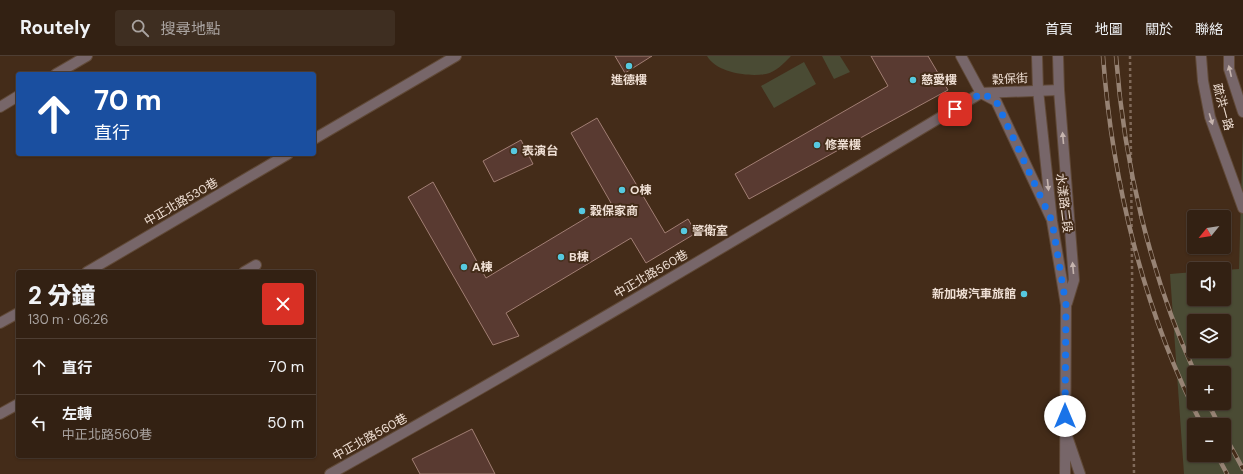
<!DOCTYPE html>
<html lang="zh-TW">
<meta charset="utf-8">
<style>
:root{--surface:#332113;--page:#3e2e21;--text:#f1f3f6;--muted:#a9a3a0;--line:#4e3e33}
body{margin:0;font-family:"DM Sans","Noto Sans TC",sans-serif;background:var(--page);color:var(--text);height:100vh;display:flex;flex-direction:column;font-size:15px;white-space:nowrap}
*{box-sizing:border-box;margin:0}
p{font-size:13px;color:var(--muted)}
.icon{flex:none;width:22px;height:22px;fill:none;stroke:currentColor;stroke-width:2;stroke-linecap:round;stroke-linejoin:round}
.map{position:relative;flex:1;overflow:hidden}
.side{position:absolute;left:16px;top:214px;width:300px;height:188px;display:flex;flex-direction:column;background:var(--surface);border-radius:4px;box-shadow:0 1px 3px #0004,0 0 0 1px var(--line)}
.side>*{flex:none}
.top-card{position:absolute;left:16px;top:16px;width:300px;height:84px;border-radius:4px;box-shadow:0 1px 3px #0004,0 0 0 1px var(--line);background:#1a4fa0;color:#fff;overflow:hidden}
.needle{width:26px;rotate:240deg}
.fabs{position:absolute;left:1187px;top:154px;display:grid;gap:8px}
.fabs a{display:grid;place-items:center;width:44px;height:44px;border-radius:4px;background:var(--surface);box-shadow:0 1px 3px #0004,0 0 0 1px var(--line);font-size:20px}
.pin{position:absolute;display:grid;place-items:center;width:34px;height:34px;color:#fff;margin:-17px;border-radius:8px;box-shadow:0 2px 6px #0006}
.me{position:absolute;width:44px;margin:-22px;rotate:0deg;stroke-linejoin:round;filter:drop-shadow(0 0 3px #0008)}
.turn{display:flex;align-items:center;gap:14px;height:84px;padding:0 12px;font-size:18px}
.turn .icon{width:52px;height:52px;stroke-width:2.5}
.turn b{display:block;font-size:28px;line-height:34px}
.round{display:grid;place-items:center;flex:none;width:42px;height:42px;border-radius:4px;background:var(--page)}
.headline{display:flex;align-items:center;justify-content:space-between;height:68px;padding:0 12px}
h1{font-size:24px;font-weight:800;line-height:30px}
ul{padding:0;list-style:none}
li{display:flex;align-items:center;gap:12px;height:56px;padding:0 12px;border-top:1px solid var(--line)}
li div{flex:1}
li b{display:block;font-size:15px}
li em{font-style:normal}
header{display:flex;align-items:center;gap:24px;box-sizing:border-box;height:56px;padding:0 20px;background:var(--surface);border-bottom:1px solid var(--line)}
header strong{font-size:19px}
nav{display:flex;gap:22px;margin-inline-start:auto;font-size:14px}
.search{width:280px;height:36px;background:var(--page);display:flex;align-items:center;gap:10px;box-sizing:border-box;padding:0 14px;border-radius:4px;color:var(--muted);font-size:15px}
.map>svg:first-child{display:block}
</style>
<header>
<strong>Routely</strong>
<div class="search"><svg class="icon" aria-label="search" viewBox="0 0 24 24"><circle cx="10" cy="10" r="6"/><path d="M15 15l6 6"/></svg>搜尋地點</div>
<nav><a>首頁</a><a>地圖</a><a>關於</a><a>聯絡</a></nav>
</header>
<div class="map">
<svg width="1243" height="418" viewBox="0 0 1243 418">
<rect width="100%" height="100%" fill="#442c19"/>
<path fill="#4a4b34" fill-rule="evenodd" d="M 707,0 L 791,0 C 784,7 776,16 766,18 C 748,21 717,17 707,0 Z
M 822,0 L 840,0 L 850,16 L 834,23 Z
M 804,6 L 816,28 L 774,52 L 761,30 Z
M 1243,72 L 1243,418 L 1184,418 L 1170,218 L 1194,216 L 1194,243 L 1224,243 L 1224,214 L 1239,213 ZM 1194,265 L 1224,265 L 1224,295 L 1194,295 ZM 1194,317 L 1224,317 L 1224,347 L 1194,347 ZM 1194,369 L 1224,369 L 1224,399 L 1194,399 Z"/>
<path fill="#593a31" stroke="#a17e73" d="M 615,0 L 652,0 L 625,17 Z
M 871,0 L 928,0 L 948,34 L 749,143 L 735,118 L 888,30 Z
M 597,62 L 665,177 L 688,163 L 696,177 L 646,207 L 631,182 L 506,257 L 519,280 L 493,289 L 408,141 L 433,126 L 486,222 L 611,147 L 571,77 Z
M 521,84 L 533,108 L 494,126 L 483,105 Z
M 472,373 L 495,418 L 420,418 L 412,403 Z"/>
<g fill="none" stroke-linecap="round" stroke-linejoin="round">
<defs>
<path id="service" d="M 56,18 L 87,0
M 0,51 L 18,40
M 314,83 L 456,0
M 87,216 L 288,98
M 244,216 L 256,209
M 0,267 L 18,257
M 0,358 L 18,348
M 330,418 C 550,295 766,166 981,37 L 996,45 L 1051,162"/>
<path id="minor" d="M 961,0 L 981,37 L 1059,34"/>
<path id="tertiary" d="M 1037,0 L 1038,34 L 1052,165 L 1066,249 L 1065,418
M 1058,0 L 1059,34 L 1074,224 L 1067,247
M 1201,0 L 1203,25 L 1210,61 L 1243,152
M 1229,0 L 1229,13 L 1243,56
M 1068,383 L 1080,418"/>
</defs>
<use href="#service" stroke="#604937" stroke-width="12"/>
<use href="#minor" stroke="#604937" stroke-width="12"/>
<use href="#tertiary" stroke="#604937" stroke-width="12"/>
<path stroke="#806a5a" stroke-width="2.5" stroke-dasharray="3 3" stroke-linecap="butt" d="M 1130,0 L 1134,418"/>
<use href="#service" stroke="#776669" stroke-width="10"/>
<use href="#minor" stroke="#776669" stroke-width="10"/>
<use href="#tertiary" stroke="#776669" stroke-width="10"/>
<defs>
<path id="rail" d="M 1103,0 C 1112,125 1144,257 1202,369
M 1116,0 C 1124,107 1150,219 1195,317
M 1208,347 L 1219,369
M 1224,378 L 1243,413
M 1217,399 L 1227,418"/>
</defs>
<use href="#rail" stroke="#978374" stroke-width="4.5"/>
<use href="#rail" stroke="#442c19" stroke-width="3" stroke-dasharray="9" stroke-linecap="butt"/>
</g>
<defs><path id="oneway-solid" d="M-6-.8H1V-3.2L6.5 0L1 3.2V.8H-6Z"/></defs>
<g fill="#c6b5af">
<use href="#oneway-solid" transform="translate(1230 15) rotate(-103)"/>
<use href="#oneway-solid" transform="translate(1211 63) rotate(73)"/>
<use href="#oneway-solid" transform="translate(1063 82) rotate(-95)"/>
<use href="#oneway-solid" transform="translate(1048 129) rotate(84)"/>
<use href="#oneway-solid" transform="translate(1073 212) rotate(-95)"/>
</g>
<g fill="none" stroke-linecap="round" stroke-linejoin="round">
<path stroke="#1a73e8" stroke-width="7" stroke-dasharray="0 12.6" d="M 955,53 L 982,37 L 996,45 L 1052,165 L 1066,249 L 1065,360"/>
</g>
<g fill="#56c9e0" stroke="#442c19" stroke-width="1.5">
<circle cx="629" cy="10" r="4"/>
<circle cx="913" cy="24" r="4"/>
<circle cx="817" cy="89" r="4"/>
<circle cx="514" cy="95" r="4"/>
<circle cx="622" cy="134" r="4"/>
<circle cx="582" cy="155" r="4"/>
<circle cx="684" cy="175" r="4"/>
<circle cx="561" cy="201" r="4"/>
<circle cx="464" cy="211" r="4"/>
<circle cx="1024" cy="238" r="4"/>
</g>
<g text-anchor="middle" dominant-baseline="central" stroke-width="4" stroke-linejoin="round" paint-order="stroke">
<g font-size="12" fill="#f0e0d5" stroke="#442c19">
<text transform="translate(1010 23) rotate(-3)">穀保街</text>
<text transform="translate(1223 51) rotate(75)">疏洪一路</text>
<text transform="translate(181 146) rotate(-30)">中正北路530巷</text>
<text transform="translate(1064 147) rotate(83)">水漾路二段</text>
<text transform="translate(651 218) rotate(-30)">中正北路560巷</text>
<text transform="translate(370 381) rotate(-29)">中正北路560巷</text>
</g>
<g font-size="12" font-weight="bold" fill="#f0e0d5" stroke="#442c19" text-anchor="start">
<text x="629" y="24" text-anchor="middle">進德樓</text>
<text x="921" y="24">慈愛樓</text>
<text x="825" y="89">修業樓</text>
<text x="522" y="95">表演台</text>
<text x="630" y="134">O棟</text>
<text x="590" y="155">穀保家商</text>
<text x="692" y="175">警衛室</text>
<text x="569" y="201">B棟</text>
<text x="472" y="211">A棟</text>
<text x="1016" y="238" text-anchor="end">新加坡汽車旅館</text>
</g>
</g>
</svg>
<div class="fabs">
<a><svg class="needle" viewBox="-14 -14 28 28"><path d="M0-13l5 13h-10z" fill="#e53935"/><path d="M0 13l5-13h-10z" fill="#a9a3a0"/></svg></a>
<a><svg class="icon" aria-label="sound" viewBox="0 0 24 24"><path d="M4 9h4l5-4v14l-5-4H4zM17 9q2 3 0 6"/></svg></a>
<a><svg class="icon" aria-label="layers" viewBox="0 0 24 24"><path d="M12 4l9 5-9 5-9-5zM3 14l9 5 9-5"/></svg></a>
<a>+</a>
<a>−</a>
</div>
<div class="pin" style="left:955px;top:53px;background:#d93025"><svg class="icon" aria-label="arrive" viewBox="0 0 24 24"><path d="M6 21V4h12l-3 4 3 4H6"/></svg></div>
<svg class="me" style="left:1065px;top:360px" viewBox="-20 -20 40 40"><circle r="19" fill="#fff"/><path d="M0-13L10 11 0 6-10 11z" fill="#1a73e8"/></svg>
<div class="top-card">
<div class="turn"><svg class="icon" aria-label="ahead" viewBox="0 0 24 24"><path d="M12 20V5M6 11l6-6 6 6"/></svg><div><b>70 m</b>直行</div></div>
</div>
<section class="side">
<div class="headline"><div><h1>2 分鐘</h1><p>130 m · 06:26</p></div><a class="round" style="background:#d93025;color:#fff"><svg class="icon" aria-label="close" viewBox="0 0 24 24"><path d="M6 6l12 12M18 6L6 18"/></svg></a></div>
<ul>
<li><svg class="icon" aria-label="ahead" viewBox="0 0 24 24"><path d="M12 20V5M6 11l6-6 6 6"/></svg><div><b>直行</b></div><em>70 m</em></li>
<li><svg class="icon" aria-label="left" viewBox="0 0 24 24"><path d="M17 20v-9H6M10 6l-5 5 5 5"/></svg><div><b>左轉</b><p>中正北路560巷</p></div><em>50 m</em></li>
</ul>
</section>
</div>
